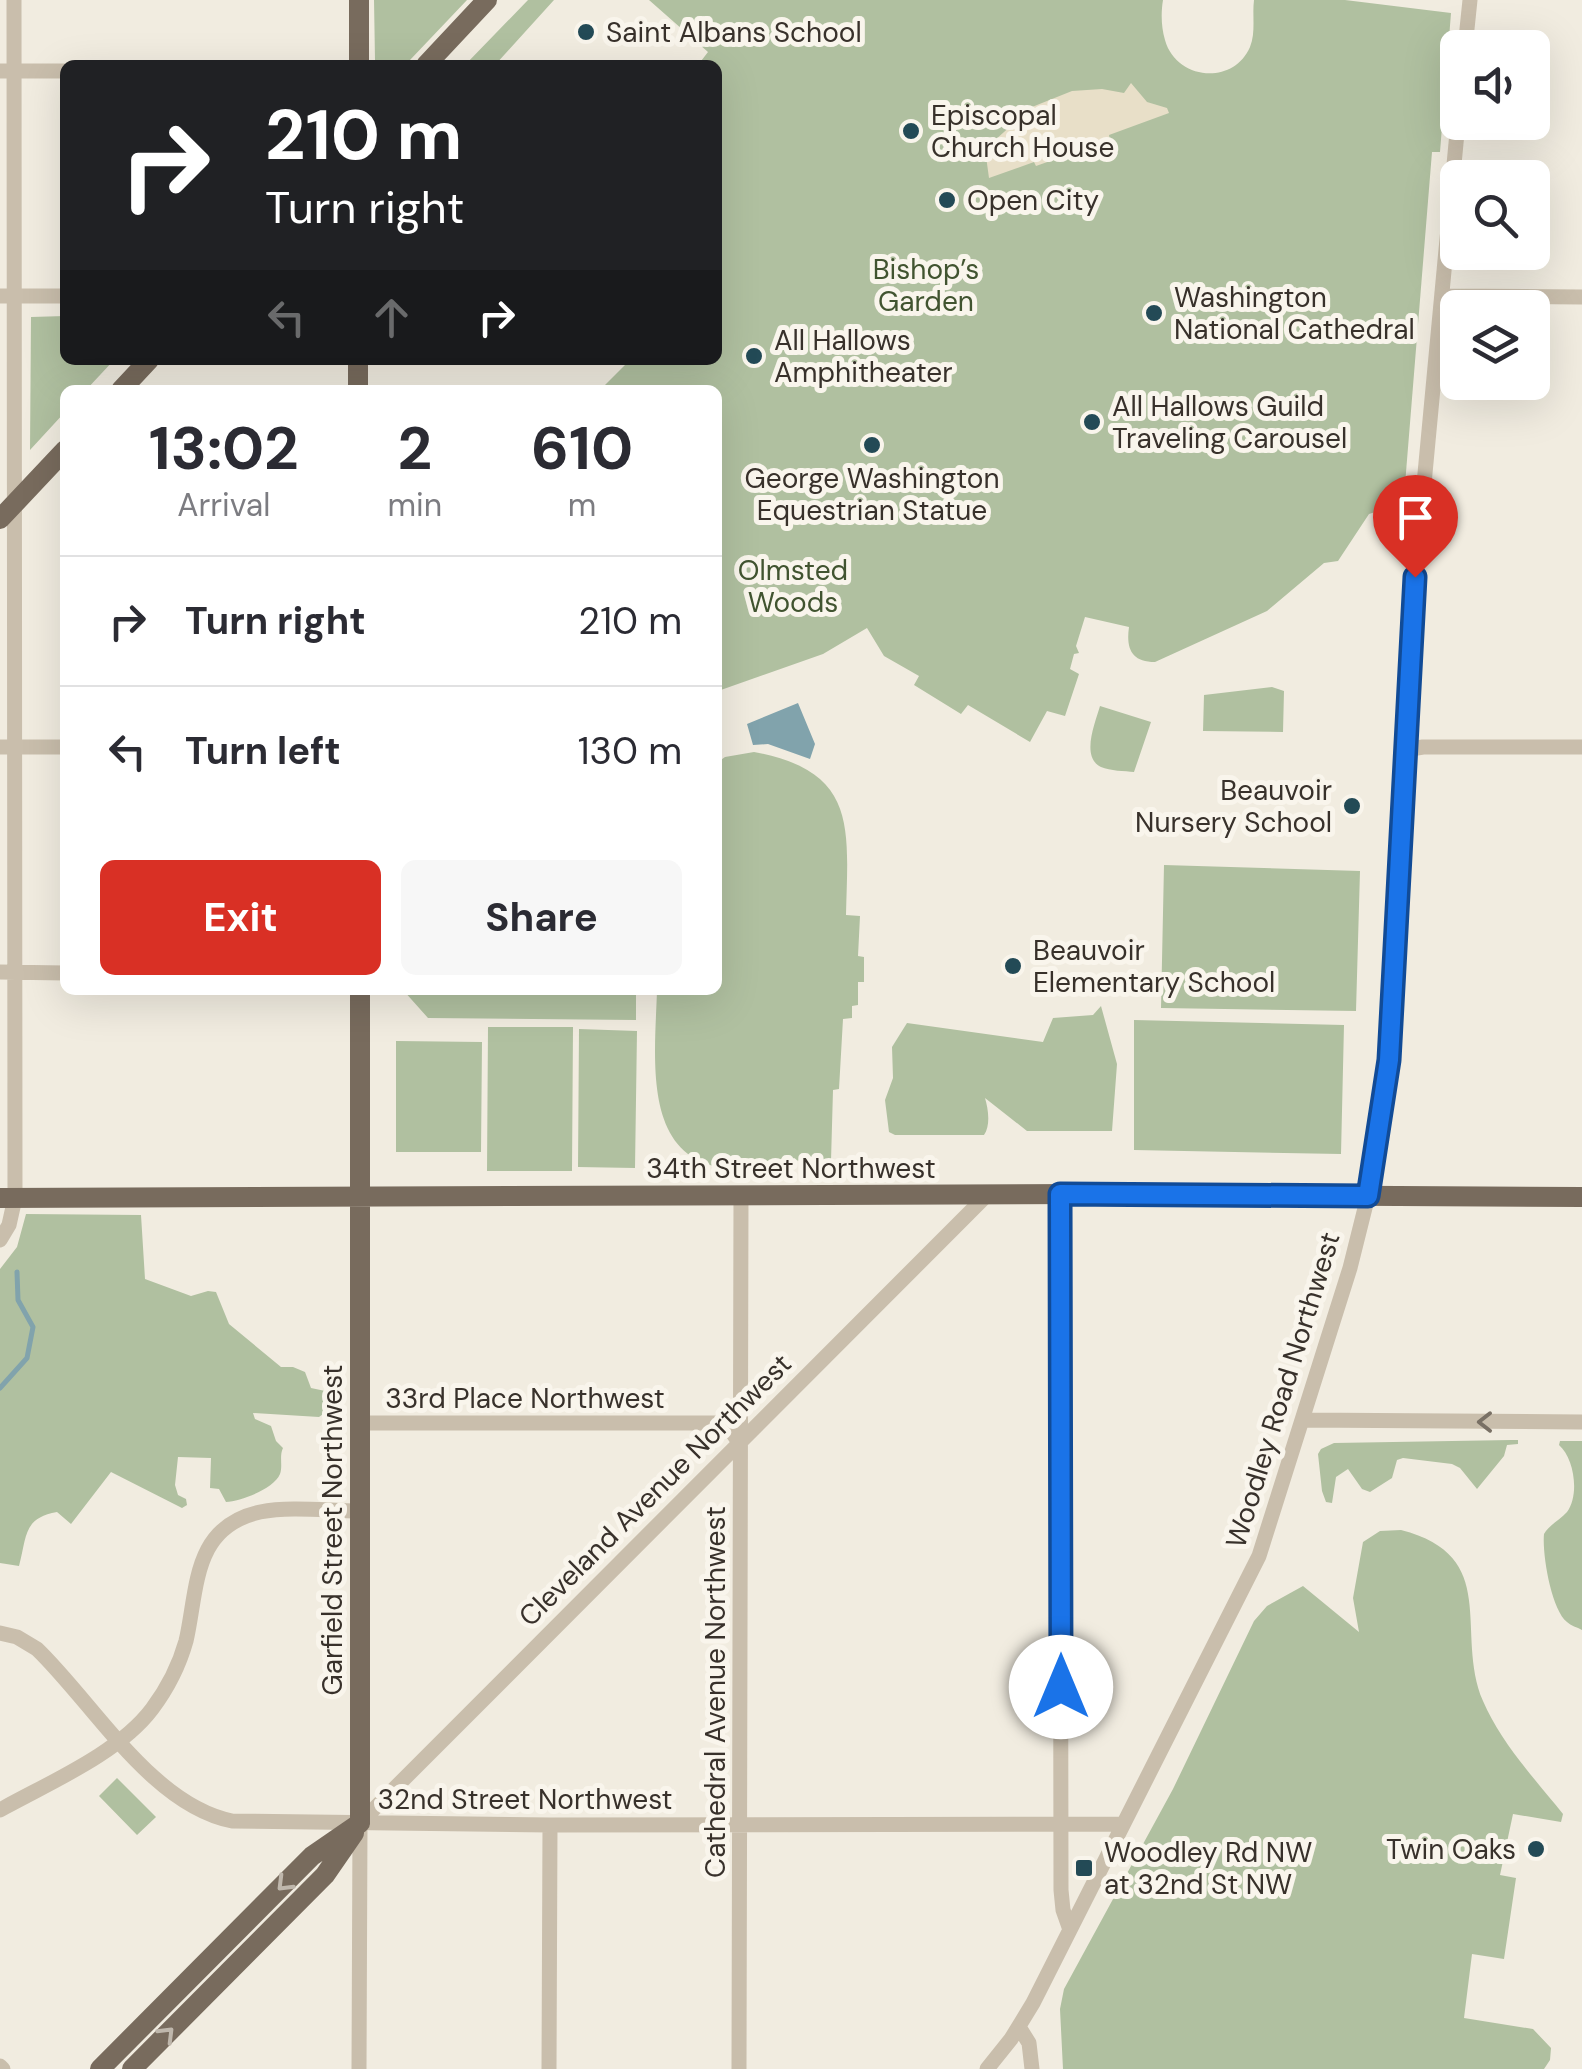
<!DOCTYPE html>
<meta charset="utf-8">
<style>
:root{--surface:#fff;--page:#f7f7f7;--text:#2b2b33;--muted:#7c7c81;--line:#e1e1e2;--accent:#d93025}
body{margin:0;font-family:"DM Sans",sans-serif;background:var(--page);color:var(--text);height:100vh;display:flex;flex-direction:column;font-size:38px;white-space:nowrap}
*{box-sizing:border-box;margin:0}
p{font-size:32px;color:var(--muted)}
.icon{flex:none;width:55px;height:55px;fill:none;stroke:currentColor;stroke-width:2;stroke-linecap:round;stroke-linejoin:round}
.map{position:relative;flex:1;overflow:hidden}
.details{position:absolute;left:60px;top:385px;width:662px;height:610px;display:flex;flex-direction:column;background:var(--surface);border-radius:15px;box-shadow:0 10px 40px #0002}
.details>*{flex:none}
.top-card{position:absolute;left:60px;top:60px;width:662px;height:305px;border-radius:15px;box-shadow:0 10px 40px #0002;background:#202124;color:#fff;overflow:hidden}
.controls{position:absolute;left:1440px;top:30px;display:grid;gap:20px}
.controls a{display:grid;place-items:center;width:110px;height:110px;border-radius:15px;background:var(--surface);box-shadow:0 10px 40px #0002;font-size:50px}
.pin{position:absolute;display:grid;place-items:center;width:85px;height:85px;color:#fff;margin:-102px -42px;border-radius:50% 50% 50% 0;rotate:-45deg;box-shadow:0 0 10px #0007}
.pin .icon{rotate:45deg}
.me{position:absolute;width:110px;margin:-55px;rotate:0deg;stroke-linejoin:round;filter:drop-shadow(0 0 8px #0008)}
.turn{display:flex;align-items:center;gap:35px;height:210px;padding:0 40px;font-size:45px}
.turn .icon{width:130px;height:130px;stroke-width:2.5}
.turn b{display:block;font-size:70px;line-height:85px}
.lanes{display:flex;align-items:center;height:95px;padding:0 40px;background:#0003;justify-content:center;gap:50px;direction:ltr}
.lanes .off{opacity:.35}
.eta{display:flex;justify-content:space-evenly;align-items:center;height:170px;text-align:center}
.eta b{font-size:60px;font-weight:700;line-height:70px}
.button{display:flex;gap:20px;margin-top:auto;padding:20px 40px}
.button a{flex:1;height:115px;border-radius:15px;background:var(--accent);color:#fff;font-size:40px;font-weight:700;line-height:115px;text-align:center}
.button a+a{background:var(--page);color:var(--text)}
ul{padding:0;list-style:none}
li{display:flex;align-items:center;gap:30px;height:130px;padding:0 40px;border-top:2px solid var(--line)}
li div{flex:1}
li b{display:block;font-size:38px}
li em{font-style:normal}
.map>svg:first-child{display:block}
</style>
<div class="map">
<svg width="1582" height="2069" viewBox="0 0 1582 2069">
<rect width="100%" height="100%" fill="#f1ece0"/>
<path fill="#b0c0a0" d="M 374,0 L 467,0 L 410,60 L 375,60 Z
M 528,0 L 554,0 L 495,65 L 465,65 Z
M 649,0 L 1163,0 C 1161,12 1161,27 1165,40 C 1176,80 1233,86 1250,47 C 1256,32 1252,15 1254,0 L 1345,0 L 1451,13 L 1440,152 L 1432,152 L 1404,497 L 1397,505 L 1369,514 L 1338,561 L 1324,563 L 1267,611 L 1155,662 C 1131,662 1126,648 1129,627 L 1085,617 L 1076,646 L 1079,653 L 1074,654 L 1070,669 L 1079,674 L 1065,716 L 1047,711 L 1030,742 L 968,705 L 961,714 L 914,685 L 919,676 L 884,656 L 867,628 L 823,654 L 718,691 L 718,390 L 600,390 L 630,360 L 718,360 L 718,65 L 698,65 L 708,52 Z
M 65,316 L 65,360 L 114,360 L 86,390 L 65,390 L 65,412 L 30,450 L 31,317 Z
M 1272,687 L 1284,691 L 1283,732 L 1203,731 L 1204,695 Z
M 1100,706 L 1151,722 L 1134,772 C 1125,771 1110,771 1101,767 C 1080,757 1096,721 1100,706 Z
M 754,752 C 858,771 848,828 846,915 L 860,916 L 858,956 L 864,957 L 864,982 L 858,982 L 858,1005 L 852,1006 L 852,1018 L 843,1019 L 839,1089 L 833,1090 L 831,1161 C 815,1161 799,1160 784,1161 C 771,1162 759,1168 746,1169 C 639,1173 655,1062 657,990 L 718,990 L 718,762 L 725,757 Z
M 1164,865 L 1360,871 L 1356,1011 L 1161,1008 Z
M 403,990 L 636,990 L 636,1020 L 428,1018 Z
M 1101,1006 L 1117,1064 L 1112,1131 L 1027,1131 L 985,1098 C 988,1108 991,1125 984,1135 L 895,1135 L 889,1132 L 885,1100 L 893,1078 L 892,1047 L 907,1023 L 1043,1042 L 1053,1018 L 1093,1015 Z
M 1134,1020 L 1344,1025 L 1341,1154 L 1134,1150 Z
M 488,1027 L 573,1027 L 572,1171 L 487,1171 Z
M 579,1029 L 637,1031 L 635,1168 L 578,1167 Z
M 396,1041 L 482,1042 L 481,1152 L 396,1152 Z
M 26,1214 L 141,1215 L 145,1279 L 191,1296 L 208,1291 L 216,1292 L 229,1324 L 281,1367 L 293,1367 L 305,1372 L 311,1388 L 330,1392 L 330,1409 L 319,1417 L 253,1413 L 255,1419 L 271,1426 L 276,1441 L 283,1448 C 279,1456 283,1466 280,1474 C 274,1489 241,1501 226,1502 L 219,1489 L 210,1488 L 211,1458 L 178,1457 L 175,1485 L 178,1495 L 186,1499 L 187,1505 L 182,1508 L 111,1472 L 71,1524 L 57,1512 C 23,1518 27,1536 19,1566 L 0,1563 L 0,1269 L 17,1247 Z
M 1511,1440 L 1518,1440 L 1518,1444 L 1507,1445 L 1504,1456 L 1477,1489 L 1460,1468 L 1452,1464 L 1403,1458 L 1397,1460 L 1392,1478 L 1370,1492 L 1362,1489 L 1348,1469 L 1336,1477 L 1332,1503 L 1326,1502 L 1322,1491 L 1318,1454 L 1321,1449 L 1334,1443 Z
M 1560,1441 L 1582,1441 L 1582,1630 C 1577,1627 1571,1626 1567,1622 C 1551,1609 1542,1553 1544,1534 C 1550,1524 1560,1520 1567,1512 C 1580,1494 1574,1458 1559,1445 Z
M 1401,1530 C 1502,1556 1454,1632 1483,1701 C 1501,1743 1535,1779 1563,1814 L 1561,1822 L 1513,1814 L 1500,1875 L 1516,1878 L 1504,1959 L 1472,1954 L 1464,2018 L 1533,2029 L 1551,2048 L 1550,2060 L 1544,2069 L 1063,2069 L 1060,2009 L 1064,1989 L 1173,1789 L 1254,1621 L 1267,1606 L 1303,1586 L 1359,1632 L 1353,1598 L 1363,1542 L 1380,1531 Z
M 117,1778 L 156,1817 L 137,1835 L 99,1796 Z"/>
<path fill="#e8dfc8" d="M 1131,83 L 1147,102 L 1167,108 L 1169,113 L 1109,135 L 1110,141 L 1094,146 L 1091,141 L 1086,143 L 1088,148 L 1059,158 L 1056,153 L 1051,155 L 1053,160 L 1036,166 L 1034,162 L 989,178 L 985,149 L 1032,107 L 1072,91 L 1102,89 L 1124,93 Z"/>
<path fill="#81a3ac" d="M 798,703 L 815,744 L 810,759 L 768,744 L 753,745 L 747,724 Z"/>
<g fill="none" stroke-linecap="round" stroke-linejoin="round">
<path stroke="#81a3ac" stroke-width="5" d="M 0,1388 L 27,1358 L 33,1327 L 18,1300 L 17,1272"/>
<path stroke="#c9beac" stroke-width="15" d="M 1465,48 L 1470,0
M 0,71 L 65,71
M 0,296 L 65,296
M 1442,296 L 1582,297
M 0,747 L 65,747
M 1405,750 L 1423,747 L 1582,747
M 0,972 L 65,973
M 1060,1194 L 1061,1890 L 1063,1910 L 1069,1927
M 0,1240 L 9,1225 L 15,1198 L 14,0
M 1302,1420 L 1582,1422
M 360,1423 L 715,1423 L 730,1429 L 740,1444
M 0,1633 L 17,1637 L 37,1649 C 94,1704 152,1805 232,1821 L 550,1825 L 1123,1824
M 0,1810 C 48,1783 118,1754 152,1709 C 167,1689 179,1666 186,1641 C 198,1589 192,1527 260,1512 C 291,1506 328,1511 359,1511
M 360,1823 L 987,1195
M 1019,2027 L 1029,2043 L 1032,2069
M 0,2066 L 3,2069
M 359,2069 L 360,1823
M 549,2069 L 550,1825
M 739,2069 L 741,1195
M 987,2069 L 1011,2039 L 1033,2003 L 1259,1556 L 1350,1268 L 1368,1196 L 1389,1059 L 1410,633 L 1458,122"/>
<path stroke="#786b5d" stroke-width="20" d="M 359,65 L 359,0
M 426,65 L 487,0
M 358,360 L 358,390
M 121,390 L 149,360
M 0,519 L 65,450
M 360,990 L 360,1823
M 0,1198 L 1081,1194 L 1582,1197
M 100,2069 L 312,1856 L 360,1823
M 132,2069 L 325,1875 L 354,1833"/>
</g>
<defs><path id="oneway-chevron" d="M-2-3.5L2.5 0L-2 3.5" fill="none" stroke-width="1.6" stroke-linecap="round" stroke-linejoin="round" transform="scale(2.5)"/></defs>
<use stroke="#797065" href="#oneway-chevron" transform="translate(1485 1422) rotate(-180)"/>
<g stroke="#bfb7ac">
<use href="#oneway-chevron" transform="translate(284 1884) rotate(135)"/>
<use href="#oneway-chevron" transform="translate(167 2034) rotate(-45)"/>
</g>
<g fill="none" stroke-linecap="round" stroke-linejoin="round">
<defs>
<path id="route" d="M 1061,1687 L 1060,1194 L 1368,1196 L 1389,1060 L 1415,577"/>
</defs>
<use href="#route" stroke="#114b97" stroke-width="25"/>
<use href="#route" stroke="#1a73e8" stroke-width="18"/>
</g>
<g fill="#234a56" stroke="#f9f5ec" stroke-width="4">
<circle cx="586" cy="32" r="10"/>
<circle cx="911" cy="131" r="10"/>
<circle cx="947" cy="200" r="10"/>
<circle cx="1154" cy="313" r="10"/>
<circle cx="754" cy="356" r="10"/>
<circle cx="1092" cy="422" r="10"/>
<circle cx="872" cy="445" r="10"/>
<circle cx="1352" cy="806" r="10"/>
<circle cx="1013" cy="966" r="10"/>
<circle cx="1536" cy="1849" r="10"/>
<rect x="1074" y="1858" width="20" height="20" rx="5"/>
</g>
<g text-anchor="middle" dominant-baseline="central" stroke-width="10" stroke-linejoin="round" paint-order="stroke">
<g font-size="28" fill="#38312b" stroke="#f9f5ec" text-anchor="start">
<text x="606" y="32">Saint Albans School</text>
<text x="931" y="115">Episcopal<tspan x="931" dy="32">Church House</tspan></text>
<text x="967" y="200">Open City</text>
<text x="1174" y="297">Washington<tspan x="1174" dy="32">National Cathedral</tspan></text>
<text x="774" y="340">All Hallows<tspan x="774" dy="32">Amphitheater</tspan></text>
<text x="1112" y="406">All Hallows Guild<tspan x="1112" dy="32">Traveling Carousel</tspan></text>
<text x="872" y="478" text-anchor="middle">George Washington<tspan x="872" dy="32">Equestrian Statue</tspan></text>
<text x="1332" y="790" text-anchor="end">Beauvoir<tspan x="1332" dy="32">Nursery School</tspan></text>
<text x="1033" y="950">Beauvoir<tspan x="1033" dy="32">Elementary School</tspan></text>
<text x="1516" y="1849" text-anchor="end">Twin Oaks</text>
<text x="1104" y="1852">Woodley Rd NW<tspan x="1104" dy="32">at 32nd St NW</tspan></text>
</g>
<g font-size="28" fill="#415430" stroke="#f9f5ec">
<text x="926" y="269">Bishop’s<tspan x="926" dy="32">Garden</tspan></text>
<text x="793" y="570">Olmsted<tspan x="793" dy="32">Woods</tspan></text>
</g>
<g font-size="28" fill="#38312b" stroke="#f9f5ec">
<text x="791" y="1168">34th Street Northwest</text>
<text transform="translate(1283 1390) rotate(-73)">Woodley Road Northwest</text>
<text x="525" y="1398">33rd Place Northwest</text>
<text transform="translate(655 1490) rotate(-45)">Cleveland Avenue Northwest</text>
<text transform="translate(332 1530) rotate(-90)">Garfield Street Northwest</text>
<text transform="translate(715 1692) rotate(-90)">Cathedral Avenue Northwest</text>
<text x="525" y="1799">32nd Street Northwest</text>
</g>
</g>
</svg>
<div class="controls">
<a><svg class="icon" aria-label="sound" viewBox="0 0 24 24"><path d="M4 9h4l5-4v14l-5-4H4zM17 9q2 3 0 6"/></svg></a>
<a><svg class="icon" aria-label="search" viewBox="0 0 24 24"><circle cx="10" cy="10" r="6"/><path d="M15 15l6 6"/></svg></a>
<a><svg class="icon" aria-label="layers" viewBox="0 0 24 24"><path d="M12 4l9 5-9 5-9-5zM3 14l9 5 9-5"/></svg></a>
</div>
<div class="pin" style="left:1415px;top:577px;background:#d93025"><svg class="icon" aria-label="arrive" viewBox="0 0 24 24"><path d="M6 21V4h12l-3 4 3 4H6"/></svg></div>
<svg class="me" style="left:1061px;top:1687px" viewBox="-20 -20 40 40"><circle r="19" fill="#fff"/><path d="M0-13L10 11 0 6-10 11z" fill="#1a73e8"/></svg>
<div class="top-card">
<div class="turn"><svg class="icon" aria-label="right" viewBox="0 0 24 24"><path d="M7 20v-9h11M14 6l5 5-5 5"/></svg><div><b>210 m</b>Turn right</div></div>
<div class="lanes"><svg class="icon off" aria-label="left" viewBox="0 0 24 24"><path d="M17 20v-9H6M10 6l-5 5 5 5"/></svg><svg class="icon off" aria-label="ahead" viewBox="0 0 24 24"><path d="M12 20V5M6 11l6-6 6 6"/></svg><svg class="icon" aria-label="right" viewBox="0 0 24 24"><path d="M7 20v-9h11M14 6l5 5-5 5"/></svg></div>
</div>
<section class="details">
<div class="eta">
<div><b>13:02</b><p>Arrival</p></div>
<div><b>2</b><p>min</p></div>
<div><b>610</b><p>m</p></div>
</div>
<ul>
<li><svg class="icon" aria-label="right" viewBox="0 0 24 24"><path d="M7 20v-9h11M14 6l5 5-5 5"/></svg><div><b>Turn right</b></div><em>210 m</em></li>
<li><svg class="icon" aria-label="left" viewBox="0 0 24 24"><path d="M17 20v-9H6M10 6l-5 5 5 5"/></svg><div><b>Turn left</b></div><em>130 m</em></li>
</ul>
<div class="button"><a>Exit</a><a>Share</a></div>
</section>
</div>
